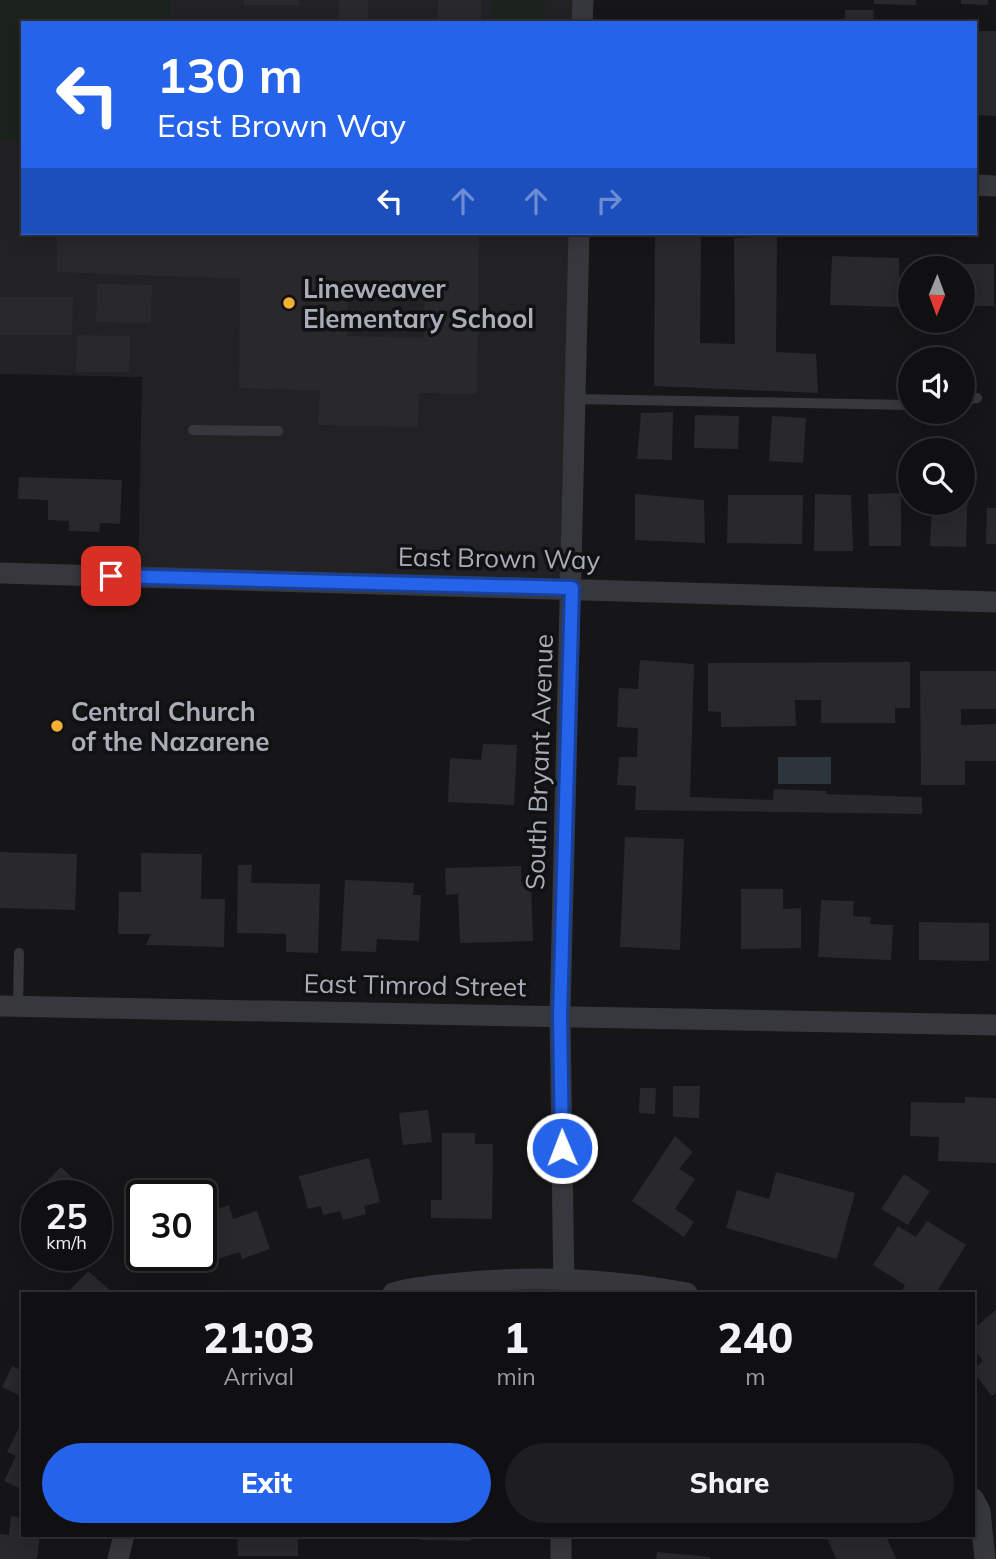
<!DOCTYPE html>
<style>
:root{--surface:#101012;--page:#1e1e20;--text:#f1f3f6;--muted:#9c9d9f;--line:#303032;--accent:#2563eb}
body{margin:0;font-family:Mulish,sans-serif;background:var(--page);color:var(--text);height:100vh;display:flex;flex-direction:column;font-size:26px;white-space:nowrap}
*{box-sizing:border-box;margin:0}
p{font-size:23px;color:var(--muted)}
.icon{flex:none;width:38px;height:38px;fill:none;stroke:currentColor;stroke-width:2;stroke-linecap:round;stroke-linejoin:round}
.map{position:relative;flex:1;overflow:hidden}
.details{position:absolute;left:21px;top:1292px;width:954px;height:245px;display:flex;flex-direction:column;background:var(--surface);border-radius:0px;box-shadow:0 4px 18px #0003,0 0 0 2px var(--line)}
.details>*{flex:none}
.banner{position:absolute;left:21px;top:21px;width:956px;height:214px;border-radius:0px;box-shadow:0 4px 18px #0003,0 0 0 2px var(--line);background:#2563eb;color:#fff;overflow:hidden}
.needle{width:46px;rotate:181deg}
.controls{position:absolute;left:898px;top:256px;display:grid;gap:14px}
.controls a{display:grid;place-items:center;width:77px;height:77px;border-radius:50%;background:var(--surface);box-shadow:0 4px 18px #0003,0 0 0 2px var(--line);font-size:35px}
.speed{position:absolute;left:21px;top:1180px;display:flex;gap:14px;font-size:35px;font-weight:700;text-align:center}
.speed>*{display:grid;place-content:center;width:91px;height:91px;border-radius:50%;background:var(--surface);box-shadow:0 4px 18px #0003,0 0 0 2px var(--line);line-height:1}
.speed small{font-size:18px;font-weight:400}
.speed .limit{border:4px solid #111;border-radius:10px;background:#fff;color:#111}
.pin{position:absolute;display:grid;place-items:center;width:60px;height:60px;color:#fff;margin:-30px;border-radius:14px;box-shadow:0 4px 10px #0006}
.me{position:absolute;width:77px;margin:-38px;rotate:359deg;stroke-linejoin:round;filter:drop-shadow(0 0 5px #0008)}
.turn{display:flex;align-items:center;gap:24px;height:147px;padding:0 21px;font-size:32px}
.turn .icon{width:91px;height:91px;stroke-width:2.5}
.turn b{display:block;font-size:49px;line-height:60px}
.lanes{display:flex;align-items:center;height:66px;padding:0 21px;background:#0003;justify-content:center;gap:35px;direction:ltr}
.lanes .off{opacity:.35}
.eta{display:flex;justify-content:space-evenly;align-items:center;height:119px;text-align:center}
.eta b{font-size:42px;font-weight:800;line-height:49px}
.button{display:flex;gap:14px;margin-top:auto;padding:14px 21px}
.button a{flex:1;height:80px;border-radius:42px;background:var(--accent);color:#fff;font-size:28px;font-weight:800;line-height:80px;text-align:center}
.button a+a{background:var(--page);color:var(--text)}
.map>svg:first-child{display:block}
</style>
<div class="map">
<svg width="996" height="1559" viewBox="0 0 996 1559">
<rect width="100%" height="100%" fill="#161618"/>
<path fill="#222225" d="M 0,0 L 583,0 L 582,23 L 23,23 L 23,233 L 579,233 L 572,588 L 138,577 L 142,377 L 0,374 Z"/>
<path fill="#1c231d" d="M 0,0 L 170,0 L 170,23 L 23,23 L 23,141 L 0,141 Z
M 492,0 L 545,0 L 544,23 L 492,23 Z"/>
<path fill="#2c353c" d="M 778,757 L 831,757 L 831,784 L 778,784 Z"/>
<path fill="#29292c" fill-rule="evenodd" d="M 244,0 L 299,0 L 299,5 L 244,5 Z
M 339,0 L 368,0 L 368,23 L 339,23 Z
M 438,0 L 481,0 L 481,23 L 437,23 Z
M 874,0 L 916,0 L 916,5 L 874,4 Z
M 961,0 L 988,0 L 988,5 L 961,4 Z
M 845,10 L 874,10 L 873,23 L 845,23 Z
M 975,31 L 996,31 L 996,116 L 975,115 Z
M 71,233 L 479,233 L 477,394 L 419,393 L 418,427 L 318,425 L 320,391 L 239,388 L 240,279 L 57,272 L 57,236 L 71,236 ZM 348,280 L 425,282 L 424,338 L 347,336 Z
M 655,233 L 701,237 L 700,343 L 735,344 L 734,238 L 777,236 L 776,352 L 816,354 L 818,393 L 654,386 Z
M 832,256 L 899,258 L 900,307 L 830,305 Z
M 925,264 L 994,264 L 994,306 L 962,306 L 962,268 L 925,268 Z
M 97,284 L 152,285 L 151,323 L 96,322 Z
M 0,297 L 73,297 L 72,335 L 0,335 Z
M 77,335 L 130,336 L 129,372 L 76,372 Z
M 673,412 L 672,460 L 637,459 L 641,413 Z
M 695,415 L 739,416 L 738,449 L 694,448 Z
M 772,416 L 806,418 L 803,463 L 769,461 Z
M 962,455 L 969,455 L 966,547 L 930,546 L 932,505 L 922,505 L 922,502 L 962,502 Z
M 19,477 L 122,480 L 120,524 L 100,523 L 99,532 L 69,531 L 69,521 L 48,520 L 48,500 L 18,499 Z
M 901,493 L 901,546 L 869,546 L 868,494 Z
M 635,494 L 704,500 L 705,543 L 635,540 Z
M 815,494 L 851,495 L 853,551 L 814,551 Z
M 728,495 L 803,495 L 802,544 L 727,543 Z
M 987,508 L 996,508 L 996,544 L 986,544 Z
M 640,660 L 694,664 L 690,797 L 773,800 L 774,789 L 827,791 L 826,794 L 922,797 L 922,814 L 635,810 L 636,786 L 617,785 L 619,757 L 637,757 L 638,728 L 617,727 L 619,688 L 638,689 Z
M 910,662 L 910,708 L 895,708 L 895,723 L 821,723 L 821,700 L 795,700 L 796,726 L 721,727 L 721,712 L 708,711 L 708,663 Z
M 920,671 L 996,671 L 996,709 L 961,709 L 961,725 L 996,724 L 996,761 L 965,761 L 965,785 L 921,785 Z
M 483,744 L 517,745 L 514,805 L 448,802 L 450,758 L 481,760 Z
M 625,837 L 684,839 L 680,950 L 620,947 Z
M 0,852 L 77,854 L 75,910 L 0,908 Z
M 141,853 L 202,854 L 201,899 L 225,899 L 224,947 L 146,945 L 151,934 L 118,934 L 119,892 L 141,892 Z
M 238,865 L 252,865 L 251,883 L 320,884 L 318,953 L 286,952 L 286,934 L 237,933 Z
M 521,866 L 521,882 L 531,882 L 533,941 L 460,943 L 458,894 L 446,895 L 445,868 Z
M 345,880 L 414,883 L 413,895 L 421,895 L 419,941 L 377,939 L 376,952 L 341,951 Z
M 741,889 L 783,889 L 783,909 L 801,908 L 801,948 L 741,949 Z
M 821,900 L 854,901 L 853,916 L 871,917 L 870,924 L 893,925 L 891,960 L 818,957 Z
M 919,922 L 989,923 L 989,961 L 919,960 Z
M 673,1086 L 700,1086 L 699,1118 L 673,1117 Z
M 640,1088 L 656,1088 L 655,1114 L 639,1113 Z
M 965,1097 L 996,1098 L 996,1163 L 938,1161 L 939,1137 L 910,1136 L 911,1102 L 965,1103 Z
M 428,1110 L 432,1142 L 403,1145 L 399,1113 Z
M 442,1133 L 475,1133 L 475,1144 L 493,1144 L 492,1219 L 431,1218 L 431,1200 L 442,1200 Z
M 675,1136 L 693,1152 L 679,1169 L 695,1179 L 675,1209 L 694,1222 L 684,1237 L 632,1201 Z
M 369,1158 L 380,1202 L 364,1206 L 366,1214 L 343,1220 L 340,1211 L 323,1215 L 321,1206 L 308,1209 L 299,1176 Z
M 61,1167 L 83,1188 L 75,1195 L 37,1195 L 37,1225 L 20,1208 Z
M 776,1172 L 855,1193 L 837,1259 L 726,1228 L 737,1190 L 769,1199 Z
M 904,1174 L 930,1191 L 908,1225 L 881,1209 Z
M 229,1205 L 233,1219 L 257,1211 L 270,1249 L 242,1259 L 240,1252 L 208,1262 L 204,1251 L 201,1251 L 201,1226 L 214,1221 L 214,1210 Z
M 927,1221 L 966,1245 L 936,1293 L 900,1293 L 905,1285 L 873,1265 L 898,1226 L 916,1237 Z
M 88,1271 L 113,1293 L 67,1293 Z
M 996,1310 L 996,1393 L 992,1396 L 973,1372 L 973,1369 L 983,1361 L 973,1348 L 973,1329 Z
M 12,1366 L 23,1371 L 23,1397 L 2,1387 Z
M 23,1420 L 23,1490 L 4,1481 L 16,1456 L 7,1452 Z
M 11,1516 L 23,1518 L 23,1535 L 40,1535 L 37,1559 L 0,1559 L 0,1534 L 9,1535 Z
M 202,1535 L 320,1535 L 320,1539 L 298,1539 L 298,1556 L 238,1556 L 237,1537 L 202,1538 Z
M 420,1535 L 471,1535 L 471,1541 L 420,1540 Z
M 826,1535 L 886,1535 L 896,1559 L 836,1559 Z
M 657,1552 L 710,1557 L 710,1559 L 656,1559 Z"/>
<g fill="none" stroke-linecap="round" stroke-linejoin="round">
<path stroke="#37383d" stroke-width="10" d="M 575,399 L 910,405
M 962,400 L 977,398
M 193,430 L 278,431
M 18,1006 L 19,953"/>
<path stroke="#37383d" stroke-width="21" d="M 582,23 L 583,0
M 975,185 L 996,186
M 0,573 L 996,602
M 0,1006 L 996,1025
M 393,1293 C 412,1287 432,1286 451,1284 C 529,1275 610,1279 687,1293
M 564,1293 L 560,1015 L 579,233
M 973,1498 L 980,1511 L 985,1559
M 118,1559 L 124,1535
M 561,1559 L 561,1535"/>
</g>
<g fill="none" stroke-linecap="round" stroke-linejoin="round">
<defs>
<path id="route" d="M 111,576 L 572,588 L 560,1015 L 562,1148"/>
</defs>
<use href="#route" stroke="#184099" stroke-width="18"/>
<use href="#route" stroke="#2563eb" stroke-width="12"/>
</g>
<g fill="#f2b134" stroke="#111113" stroke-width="2.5">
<circle cx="289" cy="303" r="7"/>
<circle cx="57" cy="726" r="7"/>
</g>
<g text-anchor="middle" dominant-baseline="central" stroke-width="7" stroke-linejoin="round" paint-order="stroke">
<g font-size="26" font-weight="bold" fill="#a8adb8" stroke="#111113" text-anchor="start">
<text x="303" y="288">Lineweaver<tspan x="303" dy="30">Elementary School</tspan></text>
<text x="71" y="711">Central Church<tspan x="71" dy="30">of the Nazarene</tspan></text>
</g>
<g font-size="26" fill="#a8adb8" stroke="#111113">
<text transform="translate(499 558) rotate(1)">East Brown Way</text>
<text transform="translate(539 762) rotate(-88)">South Bryant Avenue</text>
<text transform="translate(415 985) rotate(1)">East Timrod Street</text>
</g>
</g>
</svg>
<div class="controls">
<a><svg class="needle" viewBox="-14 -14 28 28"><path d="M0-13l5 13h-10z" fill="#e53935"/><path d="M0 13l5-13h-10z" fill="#9c9d9f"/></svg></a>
<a><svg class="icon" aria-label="sound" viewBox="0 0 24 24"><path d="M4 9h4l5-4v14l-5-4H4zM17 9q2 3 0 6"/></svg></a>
<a><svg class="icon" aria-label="search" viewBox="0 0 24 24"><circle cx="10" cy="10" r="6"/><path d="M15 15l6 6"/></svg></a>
</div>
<div class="speed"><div>25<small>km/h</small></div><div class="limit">30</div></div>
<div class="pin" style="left:111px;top:576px;background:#d93025"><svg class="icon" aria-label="arrive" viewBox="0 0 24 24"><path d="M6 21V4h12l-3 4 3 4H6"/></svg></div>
<svg class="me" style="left:562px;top:1148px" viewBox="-20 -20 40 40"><circle r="17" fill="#2563eb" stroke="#fff" stroke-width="3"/><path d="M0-11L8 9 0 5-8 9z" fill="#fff"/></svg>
<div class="banner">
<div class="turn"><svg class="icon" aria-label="left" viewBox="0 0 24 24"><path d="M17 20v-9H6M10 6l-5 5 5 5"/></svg><div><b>130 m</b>East Brown Way</div></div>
<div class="lanes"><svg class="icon" aria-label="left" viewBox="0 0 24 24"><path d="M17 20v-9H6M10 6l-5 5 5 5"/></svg><svg class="icon off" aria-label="ahead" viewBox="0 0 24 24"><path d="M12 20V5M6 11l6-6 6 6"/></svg><svg class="icon off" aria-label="ahead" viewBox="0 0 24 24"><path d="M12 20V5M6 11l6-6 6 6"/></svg><svg class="icon off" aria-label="right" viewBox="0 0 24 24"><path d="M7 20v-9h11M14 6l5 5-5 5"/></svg></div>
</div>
<section class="details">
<div class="eta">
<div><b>21:03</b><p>Arrival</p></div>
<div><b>1</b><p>min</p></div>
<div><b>240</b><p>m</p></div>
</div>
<div class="button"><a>Exit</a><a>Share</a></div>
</section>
</div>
